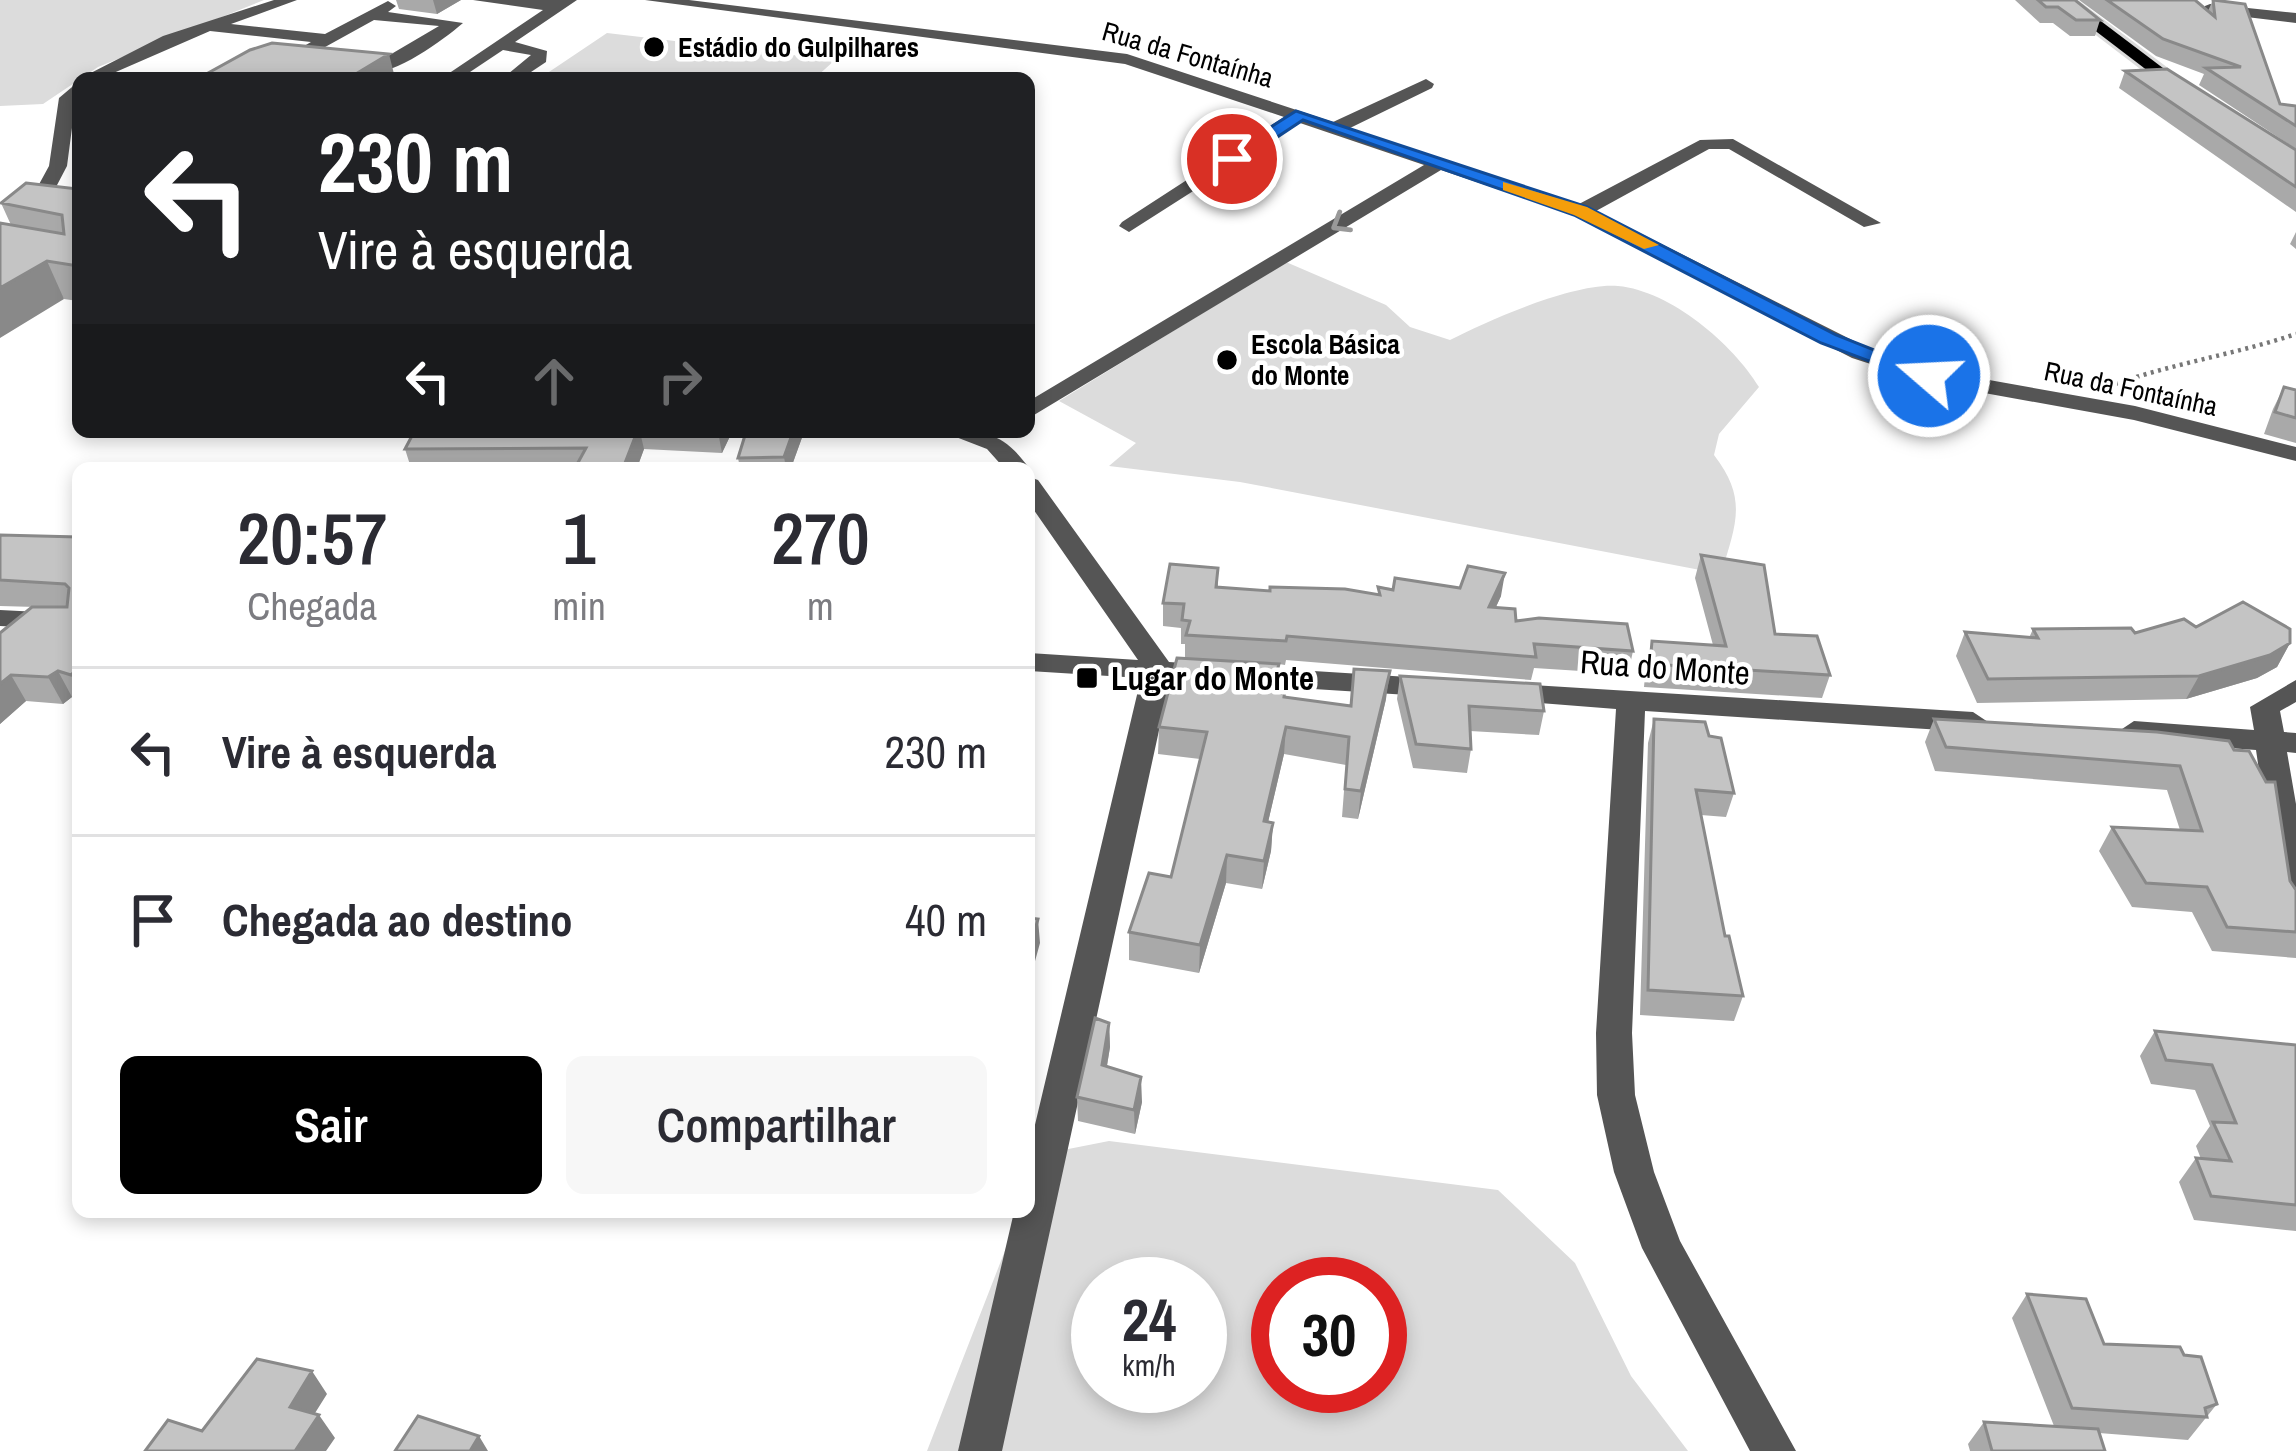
<!DOCTYPE html>
<html lang="pt">
<meta charset="utf-8">
<style>
:root{--surface:#fff;--page:#f7f7f7;--text:#2b2b33;--muted:#7c7c81;--line:#e1e1e2;--accent:#000}
body{margin:0;font-family:"Archivo Narrow",sans-serif;background:var(--page);color:var(--text);height:100vh;display:flex;flex-direction:column;font-size:45px;white-space:nowrap}
*{box-sizing:border-box;margin:0}
p{font-size:39px;color:var(--muted)}
.icon{flex:none;width:66px;height:66px;fill:none;stroke:currentColor;stroke-width:2;stroke-linecap:round;stroke-linejoin:round}
.map{position:relative;flex:1;overflow:hidden}
.side{position:absolute;left:72px;top:462px;width:963px;height:756px;display:flex;flex-direction:column;background:var(--surface);border-radius:18px;box-shadow:0 6px 18px #0003}
.side>*{flex:none}
.guide{position:absolute;left:72px;top:72px;width:963px;height:366px;border-radius:18px;box-shadow:0 6px 18px #0003;background:#202124;color:#fff;overflow:hidden}
.speed{position:absolute;left:1071px;top:1257px;display:flex;gap:24px;font-size:60px;font-weight:700;text-align:center}
.speed>*{display:grid;place-content:center;width:156px;height:156px;border-radius:50%;background:var(--surface);box-shadow:0 6px 18px #0003;line-height:1}
.speed small{font-size:30px;font-weight:400}
.speed .limit{border:18px solid #d22;background:#fff;color:#111}
.pin{position:absolute;display:grid;place-items:center;width:102px;height:102px;color:#fff;margin:-51px;border:6px solid #fff;border-radius:50%;box-shadow:0 3px 12px #0007}
.me{position:absolute;width:132px;margin:-66px;rotate:289deg;stroke-linejoin:round;filter:drop-shadow(0 0 9px #0008)}
.turn{display:flex;align-items:center;gap:42px;height:252px;padding:0 48px;font-size:54px}
.turn .icon{width:156px;height:156px;stroke-width:2.5}
.turn b{display:block;font-size:84px;line-height:102px}
.lanes{display:flex;align-items:center;height:114px;padding:0 48px;background:#0003;justify-content:center;gap:60px;direction:ltr}
.lanes .off{opacity:.35}
.eta{display:flex;justify-content:space-evenly;align-items:center;height:204px;text-align:center}
.eta b{font-size:72px;font-weight:600;line-height:84px}
.cta{display:flex;gap:24px;margin-top:auto;padding:24px 48px}
.cta a{flex:1;height:138px;border-radius:18px;background:var(--accent);color:#fff;font-size:48px;font-weight:600;line-height:138px;text-align:center}
.cta a+a{background:var(--page);color:var(--text)}
ul{padding:0;list-style:none}
li{display:flex;align-items:center;gap:36px;height:168px;padding:0 48px;border-top:3px solid var(--line)}
li div{flex:1}
li b{display:block;font-size:45px}
li em{font-style:normal}
.map>svg:first-child{display:block}
</style>
<div class="map">
<svg width="2296" height="1451" viewBox="0 0 2296 1451">
<rect width="100%" height="100%" fill="#fff"/>
<path fill="#dcdcdc" fill-rule="evenodd" d="M 0,0 L 264,0 L 98,67 L 43,104 L 0,106 Z
M 607,33 L 835,60 L 815,78 L 540,78 Z
M 1286,262 L 1386,305 L 1410,327 L 1450,340 C 1489,320 1575,282 1618,286 C 1671,291 1733,344 1759,387 L 1719,434 L 1714,455 C 1748,499 1736,524 1721,574 L 1240,482 L 1109,466 L 1136,443 L 1059,401 Z
M 1109,1141 L 1498,1190 L 1575,1263 L 1631,1376 L 1688,1451 L 927,1451 L 1020,1212 L 1029,1212 L 1043,1154 ZM 1098,1284 L 1200,1284 L 1200,1386 L 1098,1386 ZM 1278,1284 L 1380,1284 L 1380,1386 L 1278,1386 Z"/>
<g fill="none" stroke-linecap="round" stroke-linejoin="round">
<defs>
<path id="major" d="M 2055,0 L 2073,0 L 2196,93 L 2182,97 Z"/>
</defs>
<use href="#major" stroke="#dbdbdb" stroke-width="6"/>
<path stroke="#777" stroke-width="4.5" stroke-dasharray="3 4.5" stroke-linecap="butt" d="M 2115,384 C 2175,363 2236,354 2296,334"/>
<path fill="#555" fill-rule="evenodd" d="M 274,0 L 297,0 L 231,24 L 325,34 L 388,1 L 396,6 L 388,12 L 463,23 C 437,45 378,89 345,69 L 376,63 L 439,26 L 374,20 L 269,78 L 249,78 L 311,42 L 210,31 L 102,78 L 81,78 L 163,36 Z
M 473,0 L 577,0 L 515,42 L 547,51 L 546,62 L 522,78 L 503,78 L 531,55 L 503,50 L 461,78 L 442,78 L 543,10 Z
M 645,0 L 689,0 L 1127,54 L 1333,122 L 1426,79 L 1434,84 L 1432,88 L 1350,128 L 1579,204 L 1700,140 L 1733,139 L 1881,223 L 1864,227 L 1729,149 L 1709,149 L 1596,211 L 1868,348 L 1933,370 L 2135,406 L 2296,447 L 2296,461 L 2134,420 L 1929,383 L 1852,358 L 1574,215 L 1441,170 L 1029,418 L 1029,401 L 1424,165 L 1300,123 L 1129,232 L 1119,226 L 1122,222 L 1284,117 L 1125,64 Z
M 2210,4 L 2296,13 L 2296,23 L 2205,12 L 2205,6 Z
M 78,82 L 67,166 L 56,187 L 60,192 L 43,196 L 37,188 L 49,166 L 59,98 Z
M 943,432 C 987,432 1002,431 1029,468 L 1004,468 L 987,449 Z
M 1029,477 L 1038,480 L 1169,662 L 1440,679 L 1455,688 L 1440,697 L 1170,680 L 1002,1451 L 958,1451 L 1014,1212 L 1029,1212 L 1029,1150 L 1141,678 L 1029,671 L 1029,653 L 1138,660 L 1029,503 Z
M 0,610 L 78,614 L 78,630 L 0,626 Z
M 2296,680 L 2296,702 L 2280,711 L 2284,732 L 2296,733 L 2296,753 L 2287,752 L 2296,804 L 2296,917 L 2284,914 L 2279,905 L 2256,750 L 2134,741 L 2119,731 L 2134,721 L 2254,730 L 2250,707 Z
M 1500,683 L 1973,712 L 1988,722 L 1973,732 L 1645,711 L 1632,1033 L 1635,1095 L 1654,1172 L 1680,1241 L 1796,1451 L 1750,1451 L 1642,1248 L 1614,1172 L 1597,1095 L 1596,1033 L 1616,709 L 1490,699 L 1485,692 Z"/>
<use href="#major" fill="#000" fill-rule="evenodd"/>
</g>
<path fill="#a9a9a9" d="M 396,0 L 461,0 L 437,14 L 399,9 Z
M 2015,0 L 2075,0 L 2100,20 L 2095,36 L 2070,36 L 2053,23 L 2040,23 Z
M 2079,0 L 2195,0 L 2208,11 L 2213,0 L 2280,104 L 2296,106 L 2296,149 L 2199,85 L 2204,74 L 2156,56 Z
M 2125,71 L 2296,150 L 2296,212 L 2119,88 Z
M 78,189 L 78,301 L 64,299 L 11,225 L 1,203 Z
M 2296,232 L 2296,249 L 2290,244 Z
M 2284,387 L 2296,390 L 2296,443 L 2264,434 L 2273,409 Z
M 414,432 L 732,432 L 722,453 L 644,449 L 637,468 L 411,468 L 405,449 Z
M 804,432 L 791,468 L 740,468 L 738,458 Z
M 0,535 L 78,537 L 78,699 L 72,697 L 63,704 L 26,701 L 0,724 L 0,633 L 36,607 L 0,606 Z
M 1701,555 L 1775,634 L 1830,675 L 1822,698 L 1644,687 L 1646,664 L 1652,641 L 1713,645 L 1695,578 Z
M 1218,568 L 1218,587 L 1270,591 L 1378,595 L 1378,587 L 1501,596 L 1496,607 L 1516,621 L 1633,651 L 1628,674 L 1534,668 L 1531,680 L 1286,660 L 1285,665 L 1279,664 L 1278,687 L 1284,697 L 1351,706 L 1386,699 L 1358,819 L 1342,817 L 1346,765 L 1284,754 L 1268,822 L 1273,823 L 1271,851 L 1262,889 L 1226,883 L 1199,973 L 1129,960 L 1129,932 L 1171,877 L 1200,759 L 1158,754 L 1159,727 L 1185,658 L 1185,644 L 1181,644 L 1181,628 L 1163,626 L 1163,603 Z
M 2196,627 L 2290,643 L 2277,667 L 2257,678 L 2186,699 L 1977,703 L 1956,656 L 1965,632 L 2029,638 L 2033,629 L 2135,633 Z
M 1400,676 L 1544,711 L 1539,735 L 1470,731 L 1471,749 L 1467,773 L 1413,768 L 1397,699 Z
M 1654,719 L 1709,736 L 1734,793 L 1726,817 L 1701,815 L 1725,936 L 1743,996 L 1734,1021 L 1640,1015 L 1648,743 Z
M 1934,719 L 2157,732 L 2296,890 L 2296,958 L 2212,951 L 2192,912 L 2132,907 L 2099,851 L 2112,827 L 2180,830 L 2167,790 L 1935,771 L 1925,742 Z
M 1109,1023 L 1110,1047 L 1107,1066 L 1142,1102 L 1135,1134 L 1078,1121 L 1077,1097 Z
M 2155,1031 L 2296,1045 L 2296,1231 L 2194,1220 L 2179,1182 L 2196,1158 L 2201,1159 L 2196,1146 L 2210,1126 L 2195,1090 L 2151,1084 L 2140,1056 Z
M 2027,1294 L 2104,1344 L 2184,1355 L 2217,1404 L 2188,1440 L 2099,1433 L 2105,1451 L 1970,1451 L 1968,1444 L 1984,1422 L 2054,1426 L 2012,1318 Z"/>
<path fill="#898989" d="M 433,0 L 461,0 L 437,14 Z
M 389,54 L 395,78 L 349,78 Z
M 47,261 L 64,299 L 0,338 L 0,288 Z
M 637,432 L 640,432 L 644,449 L 637,468 L 623,468 Z
M 718,432 L 732,432 L 722,453 Z
M 793,432 L 804,432 L 791,468 L 786,468 L 784,457 Z
M 1505,573 L 1501,596 L 1485,630 L 1489,607 Z
M 2290,643 L 2277,667 L 2257,678 L 2186,699 L 2199,676 Z
M 78,668 L 78,687 L 71,675 Z
M 58,671 L 72,697 L 63,704 L 48,677 Z
M 1390,671 L 1386,699 L 1358,819 L 1361,791 Z
M 11,675 L 26,701 L 0,724 L 0,684 Z
M 1286,727 L 1284,754 L 1262,848 L 1264,821 Z
M 1273,823 L 1271,851 L 1262,889 L 1264,861 Z
M 1227,855 L 1226,883 L 1199,973 L 1200,945 Z
M 1038,919 L 1040,943 L 1029,983 L 1029,952 Z
M 1109,1023 L 1110,1047 L 1103,1089 L 1102,1065 Z
M 1141,1077 L 1142,1102 L 1135,1134 L 1134,1110 Z
M 312,1371 L 327,1394 L 305,1429 L 290,1407 Z
M 319,1415 L 335,1438 L 326,1451 L 295,1451 Z
M 479,1436 L 488,1451 L 470,1451 Z"/>
<path fill="#c4c4c4" stroke="#898989" stroke-width="3" d="M 2038,0 L 2075,0 L 2100,20 L 2076,20 L 2058,7 L 2046,7 Z
M 2107,0 L 2195,0 L 2215,17 L 2213,0 L 2245,4 L 2280,104 L 2296,106 L 2296,126 L 2206,68 L 2241,67 L 2163,39 Z
M 272,43 L 389,54 L 349,78 L 199,78 L 250,50 Z
M 2167,69 L 2296,150 L 2296,187 L 2125,71 Z
M 26,183 L 78,189 L 78,266 L 47,261 L 0,288 L 0,223 L 64,234 L 62,215 L 1,203 Z
M 2284,387 L 2296,390 L 2296,418 L 2275,412 Z
M 414,432 L 637,432 L 623,468 L 575,468 L 586,448 L 405,449 Z
M 746,432 L 793,432 L 784,457 L 738,458 Z
M 0,535 L 78,537 L 78,668 L 71,675 L 58,671 L 48,677 L 11,675 L 0,684 L 0,633 L 32,607 L 67,607 L 69,588 L 65,584 L 0,580 Z
M 1701,555 L 1764,565 L 1775,634 L 1817,636 L 1830,675 L 1650,664 L 1652,641 L 1726,646 Z
M 1170,564 L 1218,568 L 1216,587 L 1270,591 L 1270,587 L 1345,589 L 1380,595 L 1378,587 L 1393,590 L 1395,578 L 1460,588 L 1468,566 L 1505,573 L 1489,607 L 1515,609 L 1516,621 L 1539,618 L 1627,624 L 1633,651 L 1534,644 L 1536,657 L 1287,636 L 1286,641 L 1186,635 L 1190,621 L 1182,620 L 1184,604 L 1163,603 Z
M 2243,602 L 2290,629 L 2290,643 L 2270,655 L 2199,676 L 1988,679 L 1965,632 L 2038,638 L 2033,629 L 2131,628 L 2135,633 L 2184,619 L 2196,627 Z
M 1177,658 L 1279,664 L 1273,686 L 1285,689 L 1284,697 L 1351,706 L 1354,669 L 1390,671 L 1361,791 L 1345,789 L 1349,737 L 1286,727 L 1264,821 L 1273,823 L 1264,861 L 1227,855 L 1200,945 L 1129,932 L 1149,873 L 1171,877 L 1207,732 L 1159,727 Z
M 1400,676 L 1540,684 L 1544,711 L 1469,706 L 1471,749 L 1416,744 Z
M 1654,719 L 1705,722 L 1709,736 L 1721,738 L 1734,793 L 1696,790 L 1725,936 L 1729,936 L 1743,996 L 1648,990 Z
M 1934,719 L 2157,732 L 2229,741 L 2234,750 L 2249,751 L 2266,782 L 2275,782 L 2290,881 L 2296,890 L 2296,932 L 2227,927 L 2207,887 L 2146,883 L 2112,827 L 2202,831 L 2180,766 L 1946,747 Z
M 1029,918 L 1038,919 L 1029,952 Z
M 1095,1018 L 1109,1023 L 1102,1065 L 1141,1077 L 1134,1110 L 1077,1097 Z
M 2155,1031 L 2296,1045 L 2296,1205 L 2211,1196 L 2196,1158 L 2231,1161 L 2213,1122 L 2236,1123 L 2212,1065 L 2166,1060 Z
M 2027,1294 L 2086,1299 L 2104,1344 L 2180,1347 L 2184,1355 L 2201,1357 L 2217,1404 L 2205,1408 L 2207,1417 L 2072,1408 Z
M 257,1359 L 312,1371 L 290,1407 L 319,1415 L 295,1451 L 145,1451 L 168,1420 L 202,1431 Z
M 418,1416 L 479,1436 L 470,1451 L 395,1451 Z
M 1984,1422 L 2098,1429 L 2105,1451 L 1992,1451 Z"/>
<defs><path id="oneway-chevron" d="M-2-3.5L2.5 0L-2 3.5" fill="none" stroke-width="1.6" stroke-linecap="round" stroke-linejoin="round" transform="scale(3)"/></defs>
<use stroke="#999" href="#oneway-chevron" transform="translate(1340 224) rotate(149)"/>
<path fill="#1a73e8" stroke="#114b97" stroke-width="3" d="M 1296,111 L 1587,207 L 1836,335 L 1940,376 L 1922,381 L 1821,343 L 1574,215 L 1303,120 L 1238,163 L 1227,163 L 1227,155 Z"/>
<path fill="#f59e0b" d="M 1503,182 L 1587,207 L 1659,245 L 1644,249 L 1574,215 L 1503,190 Z"/>
<g fill="#000" stroke="#fff" stroke-width="4.5">
<circle cx="654" cy="47" r="12"/>
<circle cx="1227" cy="360" r="12"/>
<rect x="1075" y="666" width="24" height="24" rx="6"/>
</g>
<g text-anchor="middle" dominant-baseline="central" stroke-width="9" stroke-linejoin="round" paint-order="stroke">
<g font-size="27" font-weight="bold" fill="#000" stroke="#fff" text-anchor="start">
<text x="678" y="47">Estádio do Gulpilhares</text>
<text x="1251" y="344">Escola Básica<tspan x="1251" dy="31">do Monte</tspan></text>
</g>
<g font-size="27" fill="#000" stroke="#fff">
<text transform="translate(1188 54) rotate(16)">Rua da Fontaínha</text>
<text transform="translate(2131 388) rotate(12)">Rua da Fontaínha</text>
</g>
<g font-size="33" fill="#000" stroke="#fff">
<text transform="translate(1665 667) rotate(4)">Rua do Monte</text>
</g>
<g font-size="33" font-weight="bold" fill="#000" stroke="#fff" text-anchor="start">
<text x="1111" y="678">Lugar do Monte</text>
</g>
</g>
</svg>
<div class="speed"><div>24<small>km/h</small></div><div class="limit">30</div></div>
<div class="pin" style="left:1232px;top:159px;background:#d93025"><svg class="icon" aria-label="arrive" viewBox="0 0 24 24"><path d="M6 21V4h12l-3 4 3 4H6"/></svg></div>
<svg class="me" style="left:1929px;top:376px" viewBox="-20 -20 40 40"><circle r="17" fill="#1a73e8" stroke="#fff" stroke-width="3"/><path d="M0-11L8 9 0 5-8 9z" fill="#fff"/></svg>
<div class="guide">
<div class="turn"><svg class="icon" aria-label="left" viewBox="0 0 24 24"><path d="M17 20v-9H6M10 6l-5 5 5 5"/></svg><div><b>230 m</b>Vire à esquerda</div></div>
<div class="lanes"><svg class="icon" aria-label="left" viewBox="0 0 24 24"><path d="M17 20v-9H6M10 6l-5 5 5 5"/></svg><svg class="icon off" aria-label="ahead" viewBox="0 0 24 24"><path d="M12 20V5M6 11l6-6 6 6"/></svg><svg class="icon off" aria-label="right" viewBox="0 0 24 24"><path d="M7 20v-9h11M14 6l5 5-5 5"/></svg></div>
</div>
<section class="side">
<div class="eta">
<div><b>20:57</b><p>Chegada</p></div>
<div><b>1</b><p>min</p></div>
<div><b>270</b><p>m</p></div>
</div>
<ul>
<li><svg class="icon" aria-label="left" viewBox="0 0 24 24"><path d="M17 20v-9H6M10 6l-5 5 5 5"/></svg><div><b>Vire à esquerda</b></div><em>230 m</em></li>
<li><svg class="icon" aria-label="arrive" viewBox="0 0 24 24"><path d="M6 21V4h12l-3 4 3 4H6"/></svg><div><b>Chegada ao destino</b></div><em>40 m</em></li>
</ul>
<div class="cta"><a>Sair</a><a>Compartilhar</a></div>
</section>
</div>
